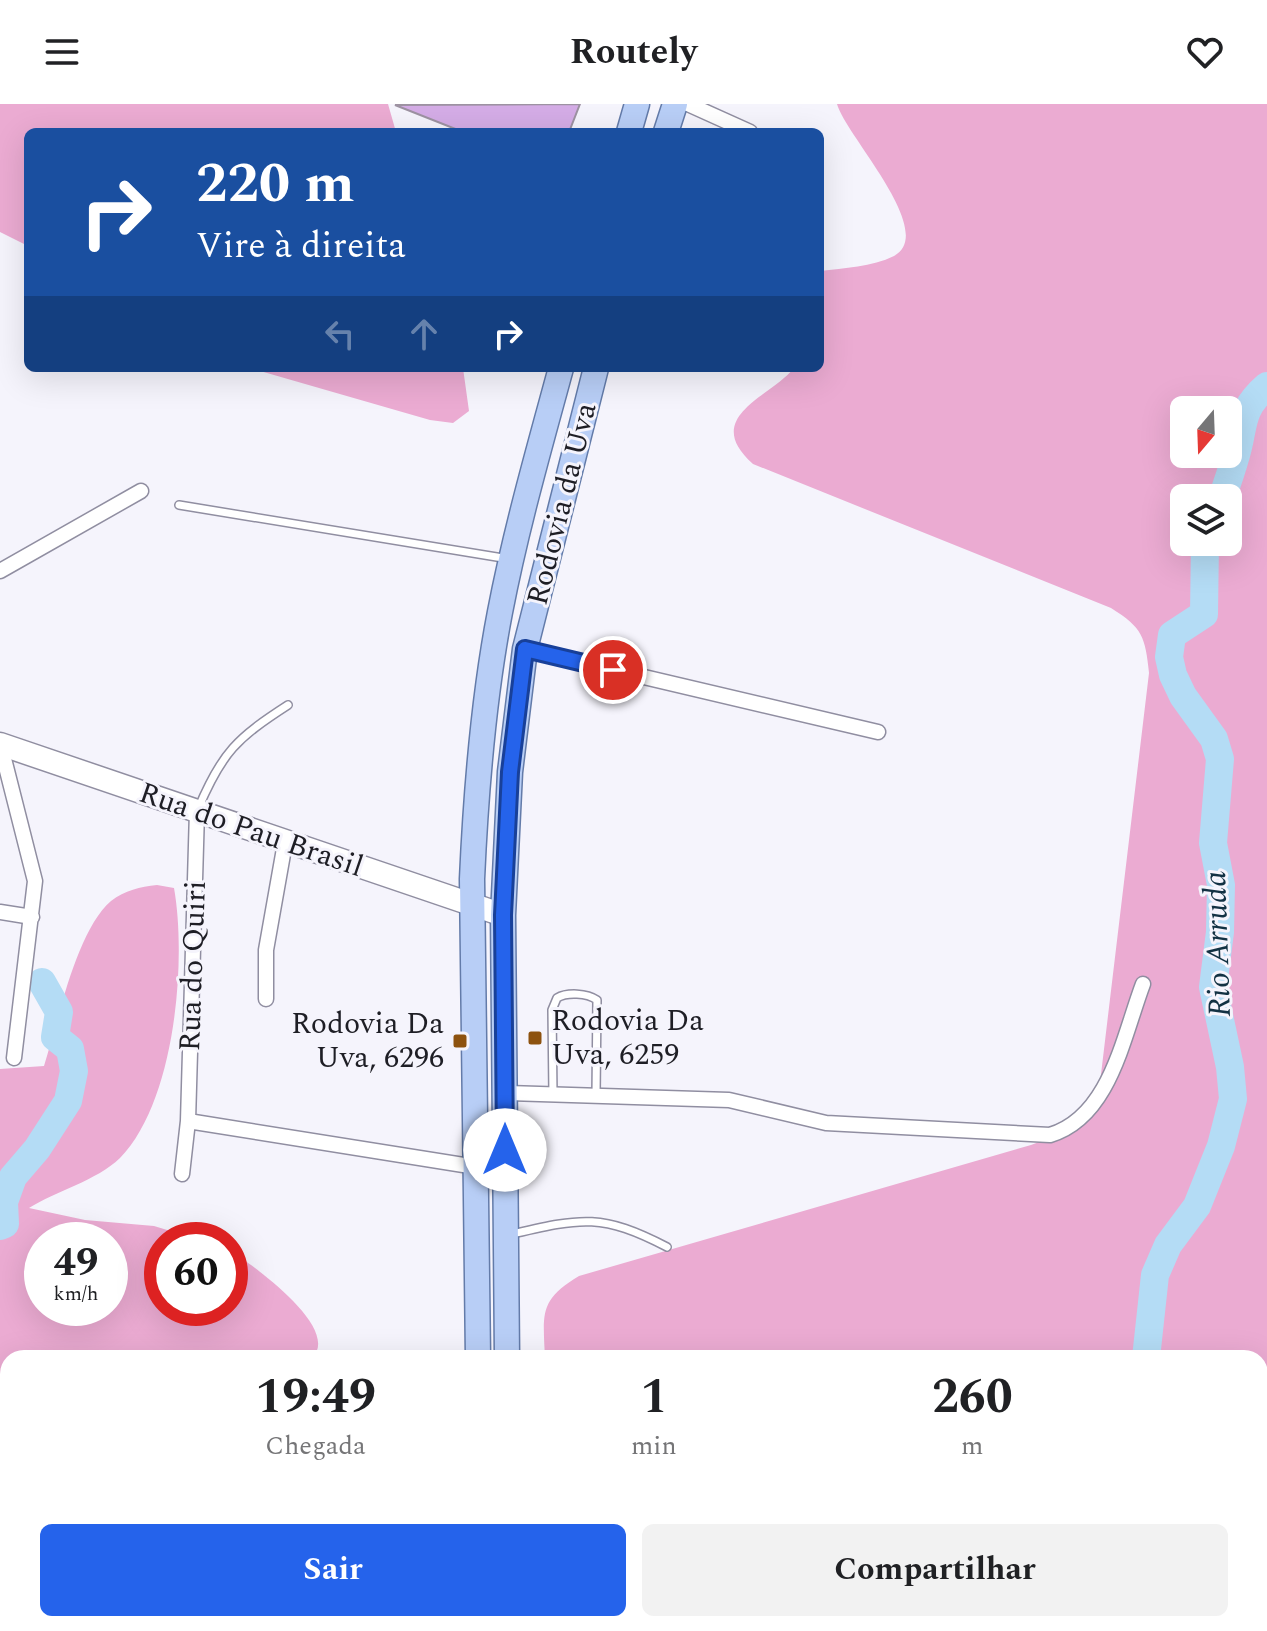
<!DOCTYPE html>
<html lang="pt">
<meta charset="utf-8">
<style>
:root{--surface:#fff;--page:#f2f2f2;--text:#202124;--muted:#757577;--accent:#2563eb}
body{margin:0;font-family:Spectral,serif;background:var(--page);color:var(--text);height:100vh;display:flex;flex-direction:column;font-size:30px;white-space:nowrap}
*{box-sizing:border-box;margin:0}
p{font-size:26px;color:var(--muted)}
.icon{flex:none;width:44px;height:44px;fill:none;stroke:currentColor;stroke-width:2;stroke-linecap:round;stroke-linejoin:round}
.map{position:relative;flex:1;overflow:hidden}
.drawer{position:absolute;left:0px;top:1246px;width:1268px;height:282px;display:flex;flex-direction:column;background:var(--surface);border-radius:24px 24px 0 0;box-shadow:0 8px 32px #0002}
.drawer>*{flex:none}
.banner{position:absolute;left:24px;top:24px;width:800px;height:244px;border-radius:12px;box-shadow:0 8px 32px #0002;background:#1a4fa0;color:#fff;overflow:hidden}
.needle{width:52px;rotate:199deg}
.tools{position:absolute;left:1170px;top:292px;display:grid;gap:16px}
.tools a{display:grid;place-items:center;width:72px;height:72px;border-radius:12px;background:var(--surface);box-shadow:0 8px 32px #0002;font-size:40px}
.speed{position:absolute;left:24px;top:1118px;display:flex;gap:16px;font-size:40px;font-weight:700;text-align:center}
.speed>*{display:grid;place-content:center;width:104px;height:104px;border-radius:50%;background:var(--surface);box-shadow:0 8px 32px #0002;line-height:1}
.speed small{font-size:20px;font-weight:400}
.speed .limit{border:12px solid #d22;background:#fff;color:#111}
.pin{position:absolute;display:grid;place-items:center;width:68px;height:68px;color:#fff;margin:-34px;border:4px solid #fff;border-radius:50%;box-shadow:0 2px 8px #0007}
.me{position:absolute;width:88px;margin:-44px;rotate:0deg;stroke-linejoin:round;filter:drop-shadow(0 0 6px #0008)}
.turn{display:flex;align-items:center;gap:28px;height:168px;padding:0 40px;font-size:36px}
.turn .icon{width:104px;height:104px;stroke-width:2.5}
.turn b{display:block;font-size:56px;line-height:68px}
.lanes{display:flex;align-items:center;height:76px;padding:0 40px;background:#0003;justify-content:center;gap:40px;direction:ltr}
.lanes .off{opacity:.35}
.eta{display:flex;justify-content:space-evenly;align-items:center;height:136px;text-align:center}
.eta b{font-size:48px;font-weight:700;line-height:56px}
.primary-button{display:flex;gap:16px;margin-top:auto;padding:16px 40px}
.primary-button a{flex:1;height:92px;border-radius:12px;background:var(--accent);color:#fff;font-size:32px;font-weight:700;line-height:92px;text-align:center}
.primary-button a+a{background:var(--page);color:var(--text)}
header{display:flex;justify-content:space-between;align-items:center;height:104px;padding:0 40px;background:var(--surface);font-size:36px;font-weight:700}
.map>svg:first-child{display:block}
</style>
<header><svg class="icon" aria-label="menu" viewBox="0 0 24 24"><path d="M4 6h16M4 12h16M4 18h16"/></svg>Routely<svg class="icon" aria-label="heart" viewBox="0 0 24 24"><path d="M12 20l-8-8c-3-5 5-10 8-4 3-6 11-1 8 4z"/></svg></header>
<div class="map">
<svg width="1267" height="1527" viewBox="0 0 1267 1527">
<rect width="100%" height="100%" fill="#f5f4fc"/>
<path fill="#ebabd2" fill-rule="evenodd" d="M 0,0 L 388,0 L 396,28 L 28,28 L 28,142 L 0,128 Z
M 837,0 L 1267,0 L 1267,1527 L 563,1527 L 562,1520 L 1260,1520 L 1260,1254 L 545,1254 C 543,1209 539,1196 579,1172 L 1031,1041 L 1063,1029 L 1099,987 L 1149,569 C 1145,533 1143,524 1111,504 L 753,360 C 700,313 771,293 794,264 L 820,264 L 820,167 C 844,164 872,163 894,152 C 938,128 846,32 837,0 ZM 1184,306 L 1228,306 L 1228,350 L 1184,350 ZM 1184,394 L 1228,394 L 1228,438 L 1184,438 Z
M 250,264 L 463,264 L 469,307 L 453,319 L 430,316 Z
M 157,781 L 174,784 C 187,857 175,998 120,1054 C 96,1077 56,1087 29,1104 L 85,1116 L 154,1122 L 200,1136 L 162,1136 L 162,1204 L 230,1204 L 231,1147 C 254,1162 342,1225 312,1254 L 8,1254 L 8,1373 L 0,1409 L 0,965 L 44,962 C 58,918 76,827 111,797 C 125,786 140,783 157,781 ZM 110,1136 L 110,1204 L 42,1204 L 42,1136 Z"/>
<g fill="none" stroke-linecap="round" stroke-linejoin="round">
<path stroke="#b4dcf5" stroke-width="28" d="M 1222,394 C 1227,380 1232,365 1236,351 C 1245,320 1239,306 1267,282
M 0,1122 L 5,1120 L 4,1098 L 13,1073 L 37,1045 L 68,997 L 74,967 L 70,945 L 55,933 L 59,908 L 42,878
M 1146,1254 L 1155,1171 L 1168,1141 L 1197,1102 L 1221,1042 L 1233,995 L 1230,963 L 1213,883 L 1220,828 L 1221,781 L 1213,739 L 1220,655 L 1214,635 L 1183,592 L 1173,571 L 1169,553 L 1172,531 L 1204,510 L 1205,438
M 1052,1527 L 1055,1520"/>
</g>
<path fill="#d4ace6" stroke="#9d92a2" stroke-width="2" d="M 580,0 L 569,28 L 463,28 L 395,1 Z"/>
<g fill="none" stroke-linecap="round" stroke-linejoin="round">
<defs>
<path id="lane" d="M 179,401 L 509,455
M 198,705 C 222,648 237,634 288,601
M 553,991 L 552,906 L 557,894 C 567,888 587,889 597,896 L 596,992
M 512,1130 C 582,1114 601,1109 667,1143
M 22,1527 L 23,1520
M 173,1527 L 174,1520"/>
<path id="street" d="M 688,0 L 750,28
M 0,467 L 141,387
M 525,545 L 878,628
M 0,639 L 35,777 L 14,954
M 0,808 L 32,813
M 266,895 L 266,846 L 285,739
M 505,989 L 729,996 L 826,1019 L 1050,1031 C 1110,1013 1123,933 1143,880
M 188,1017 L 476,1063
M 182,1070 L 188,1017 L 197,707"/>
<path id="secondary" d="M 0,640 L 503,811"/>
<path id="primary" d="M 629,28 L 637,0
M 666,28 L 675,0
M 478,1254 L 472,775 C 476,686 483,596 500,508 C 516,425 539,345 561,264
M 507,1254 L 503,811 L 510,668 L 525,545 L 596,264
M 480,1520 L 480,1527
M 509,1520 L 509,1527"/>
</defs>
<use href="#lane" stroke="#908ea1" stroke-width="10"/>
<use href="#street" stroke="#908ea1" stroke-width="17"/>
<use href="#secondary" stroke="#908ea1" stroke-width="25"/>
<use href="#primary" stroke="#637ba9" stroke-width="27"/>
<use href="#lane" stroke="#fff" stroke-width="7"/>
<use href="#street" stroke="#fff" stroke-width="14"/>
<use href="#secondary" stroke="#fff" stroke-width="22"/>
<use href="#primary" stroke="#b8cef6" stroke-width="24"/>
</g>
<g fill="none" stroke-linecap="round" stroke-linejoin="round">
<defs>
<path id="route" d="M 505,1046 L 503,811 L 510,668 L 525,545 L 613,566"/>
</defs>
<use href="#route" stroke="#184099" stroke-width="20"/>
<use href="#route" stroke="#2563eb" stroke-width="14"/>
</g>
<g fill="#8d520f" stroke="#f5f4fc" stroke-width="3">
<rect x="527" y="926" width="16" height="16" rx="4"/>
<rect x="452" y="929" width="16" height="16" rx="4"/>
</g>
<g text-anchor="middle" dominant-baseline="central" stroke-width="6" stroke-linejoin="round" paint-order="stroke">
<g font-size="30" fill="#1e1e25" stroke="#f5f4fc">
<text transform="translate(562 400) rotate(-76)">Rodovia da Uva</text>
<text transform="translate(251 726) rotate(19)">Rua do Pau Brasil</text>
<text transform="translate(193 862) rotate(-88)">Rua do Quiri</text>
</g>
<g font-size="30" fill="#1e1e25" stroke="#f5f4fc" text-anchor="start">
<text x="551" y="917">Rodovia Da<tspan x="551" dy="34">Uva, 6259</tspan></text>
<text x="444" y="920" text-anchor="end">Rodovia Da<tspan x="444" dy="34">Uva, 6296</tspan></text>
</g>
<g font-size="32" font-style="italic" fill="#123143" stroke="#f5f4fc">
<text transform="translate(1218 840) rotate(-92)">Rio Arruda</text>
</g>
</g>
</svg>
<div class="tools">
<a><svg class="needle" viewBox="-14 -14 28 28"><path d="M0-13l5 13h-10z" fill="#e53935"/><path d="M0 13l5-13h-10z" fill="#757577"/></svg></a>
<a><svg class="icon" aria-label="layers" viewBox="0 0 24 24"><path d="M12 4l9 5-9 5-9-5zM3 14l9 5 9-5"/></svg></a>
</div>
<div class="speed"><div>49<small>km/h</small></div><div class="limit">60</div></div>
<div class="pin" style="left:613px;top:566px;background:#d93025"><svg class="icon" aria-label="arrive" viewBox="0 0 24 24"><path d="M6 21V4h12l-3 4 3 4H6"/></svg></div>
<svg class="me" style="left:505px;top:1046px" viewBox="-20 -20 40 40"><circle r="19" fill="#fff"/><path d="M0-13L10 11 0 6-10 11z" fill="#2563eb"/></svg>
<div class="banner">
<div class="turn"><svg class="icon" aria-label="right" viewBox="0 0 24 24"><path d="M7 20v-9h11M14 6l5 5-5 5"/></svg><div><b>220 m</b>Vire à direita</div></div>
<div class="lanes"><svg class="icon off" aria-label="left" viewBox="0 0 24 24"><path d="M17 20v-9H6M10 6l-5 5 5 5"/></svg><svg class="icon off" aria-label="ahead" viewBox="0 0 24 24"><path d="M12 20V5M6 11l6-6 6 6"/></svg><svg class="icon" aria-label="right" viewBox="0 0 24 24"><path d="M7 20v-9h11M14 6l5 5-5 5"/></svg></div>
</div>
<section class="drawer">
<div class="eta">
<div><b>19:49</b><p>Chegada</p></div>
<div><b>1</b><p>min</p></div>
<div><b>260</b><p>m</p></div>
</div>
<div class="primary-button"><a>Sair</a><a>Compartilhar</a></div>
</section>
</div>
